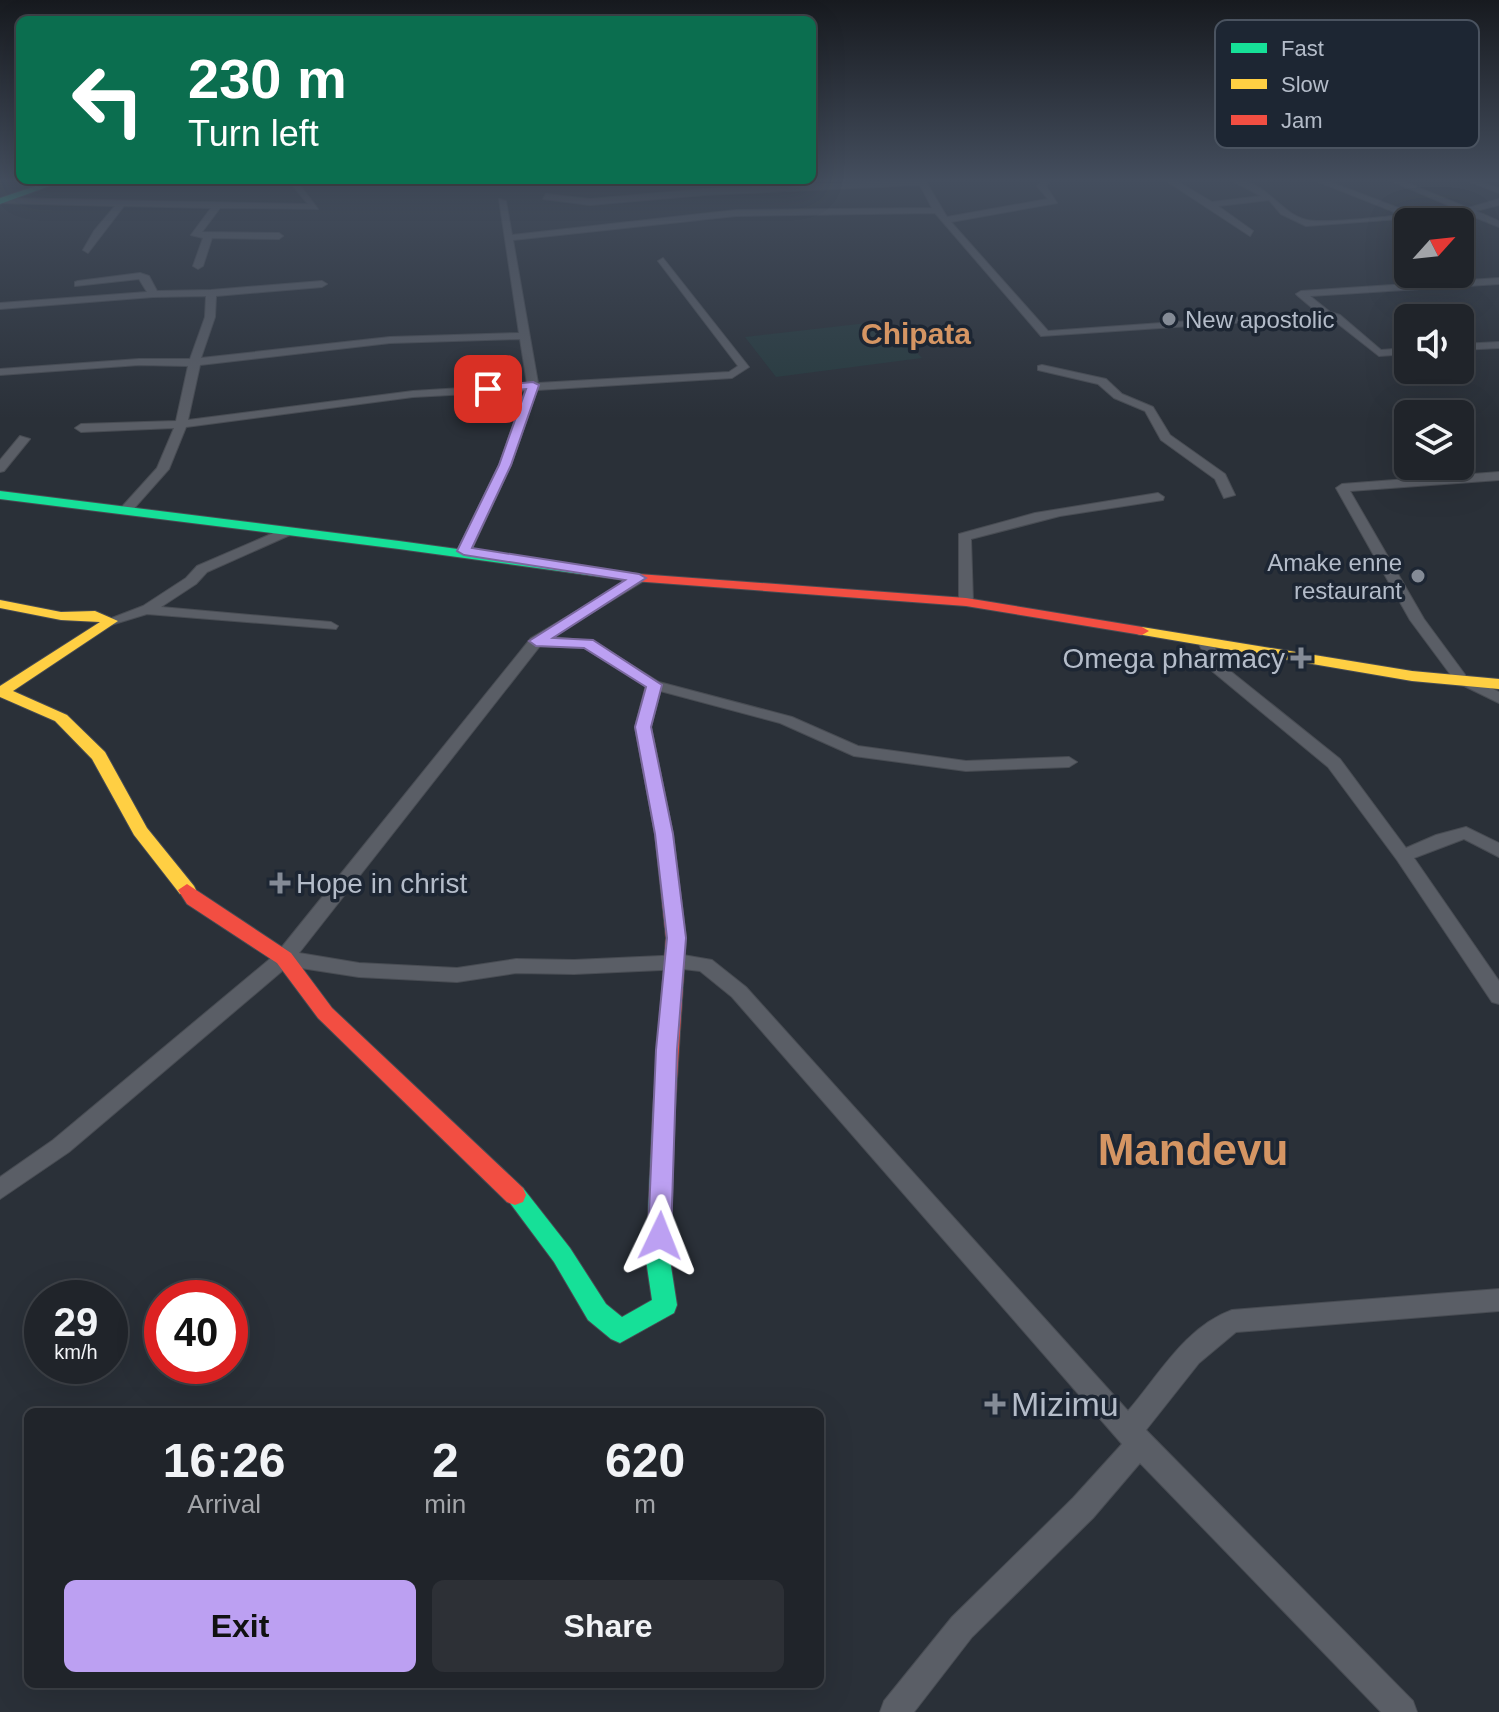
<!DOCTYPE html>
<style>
:root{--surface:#20242a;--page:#2d3036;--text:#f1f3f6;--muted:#a2a4a8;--line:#3d4147;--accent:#bca0f2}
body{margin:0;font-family:Arial,sans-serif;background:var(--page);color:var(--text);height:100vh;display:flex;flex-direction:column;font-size:30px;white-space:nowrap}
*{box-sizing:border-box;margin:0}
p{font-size:26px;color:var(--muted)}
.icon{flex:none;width:44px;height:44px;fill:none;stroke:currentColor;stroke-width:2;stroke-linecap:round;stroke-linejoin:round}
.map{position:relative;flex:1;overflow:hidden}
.panel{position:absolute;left:24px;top:1408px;width:800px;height:280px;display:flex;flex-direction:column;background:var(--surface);border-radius:12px;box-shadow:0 8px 32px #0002,0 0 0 2px var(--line)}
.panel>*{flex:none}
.banner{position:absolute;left:16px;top:16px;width:800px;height:168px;border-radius:12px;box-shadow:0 8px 32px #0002,0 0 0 2px var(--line);background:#0b6e4f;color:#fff;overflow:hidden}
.needle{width:52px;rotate:63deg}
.fabs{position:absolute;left:1394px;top:208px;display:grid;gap:16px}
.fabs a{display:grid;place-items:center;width:80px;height:80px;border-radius:12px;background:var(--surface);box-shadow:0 8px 32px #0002,0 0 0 2px var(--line);font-size:40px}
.speed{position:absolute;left:24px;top:1280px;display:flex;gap:16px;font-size:40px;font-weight:700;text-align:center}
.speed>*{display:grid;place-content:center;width:104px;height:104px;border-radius:50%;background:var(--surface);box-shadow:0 8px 32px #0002,0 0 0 2px var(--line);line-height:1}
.speed small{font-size:20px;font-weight:400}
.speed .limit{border:12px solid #d22;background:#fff;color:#111}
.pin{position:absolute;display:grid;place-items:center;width:68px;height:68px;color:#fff;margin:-34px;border-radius:16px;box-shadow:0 4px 12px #0006}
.me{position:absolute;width:88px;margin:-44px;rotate:2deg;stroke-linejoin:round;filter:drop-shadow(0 0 6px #0008)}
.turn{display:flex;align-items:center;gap:28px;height:168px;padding:0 40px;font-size:36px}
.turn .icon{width:104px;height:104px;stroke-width:2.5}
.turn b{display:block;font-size:56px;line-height:68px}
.eta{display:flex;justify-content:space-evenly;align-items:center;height:136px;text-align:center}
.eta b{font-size:48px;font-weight:700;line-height:56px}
.cta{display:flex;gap:16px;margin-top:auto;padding:16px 40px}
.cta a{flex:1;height:92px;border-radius:12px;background:var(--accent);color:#111;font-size:32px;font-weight:700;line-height:92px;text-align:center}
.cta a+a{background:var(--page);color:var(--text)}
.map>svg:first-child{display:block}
</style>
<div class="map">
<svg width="1499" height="1712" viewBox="0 0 1499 1712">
<rect width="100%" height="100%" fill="#2a3038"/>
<path fill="#273a3e" d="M 885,321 L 922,358 L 776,377 L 745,337 Z"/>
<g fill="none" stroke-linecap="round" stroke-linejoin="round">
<defs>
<path id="street" d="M 20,180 L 36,180 L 52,185 L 48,187 Z
M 288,180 L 296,180 L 318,209 L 220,208 L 202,232 L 279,233 L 283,236 L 279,239 L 212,238 L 203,266 L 198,269 L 193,266 L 203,238 L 191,235 L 211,208 L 124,206 L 88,253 L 83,250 L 94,231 L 115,206 L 0,203 L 1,198 L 308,204 Z
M 925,180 L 947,217 L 1048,199 L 1037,186 L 1043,180 L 1051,180 L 1046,186 L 1057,203 L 951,222 L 1048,331 L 1317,312 L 1298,296 L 1296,294 L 1301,291 L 1499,278 L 1499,284 L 1310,296 L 1330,312 L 1340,315 L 1381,350 L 1408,348 L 1408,354 L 1379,356 L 1332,319 L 1325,317 L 1041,336 L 935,213 L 736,216 L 513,240 L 538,383 L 729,372 L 738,366 L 658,261 L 663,258 L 749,367 L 732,378 L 537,390 L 511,465 L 471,551 L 464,555 L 457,551 L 499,465 L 525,391 L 413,397 L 186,427 L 169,469 L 130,513 L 125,514 L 119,510 L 157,468 L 174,428 L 81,432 L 75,428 L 81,424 L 176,421 L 188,366 L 139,365 L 0,375 L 0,369 L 139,359 L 190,359 L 205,317 L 206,296 L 153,297 L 0,309 L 0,303 L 147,292 L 139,279 L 75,286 L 75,282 L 78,281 L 140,273 L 149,276 L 157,291 L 211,290 L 322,281 L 327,284 L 322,287 L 216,296 L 215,317 L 201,358 L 390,337 L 519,333 L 499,199 L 506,201 L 512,235 L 736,210 L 932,208 L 920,185 L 704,195 L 590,205 L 543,199 L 546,194 L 590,199 L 704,189 ZM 520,339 L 527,384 L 413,391 L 188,420 L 200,365 L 390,343 Z
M 1165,180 L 1175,180 L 1212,202 L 1261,196 L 1231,180 C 1267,179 1279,214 1307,220 C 1324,224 1382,217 1402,215 L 1314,180 L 1325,180 L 1414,214 L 1457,209 L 1389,180 L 1400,180 L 1468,208 L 1499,199 L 1499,205 L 1476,211 L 1499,221 L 1499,227 L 1467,214 L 1306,226 L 1281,214 L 1269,200 L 1218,206 L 1253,231 L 1250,236 Z
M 1465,180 L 1476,180 L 1499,188 L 1499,193 Z
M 1499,342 L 1499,348 L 1460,350 L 1460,344 Z
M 1042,365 L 1106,379 L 1122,394 L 1153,407 L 1170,435 L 1225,474 L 1235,495 L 1224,498 L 1215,479 L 1161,440 L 1145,411 L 1114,398 L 1098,384 L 1038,370 L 1038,366 Z
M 20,436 L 30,439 L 4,471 L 0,472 L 0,460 Z
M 1499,472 L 1499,480 L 1350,491 L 1424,619 L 1466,676 L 1499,692 L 1499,703 L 1456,682 L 1410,620 L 1336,488 L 1342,484 Z
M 1158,493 L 1164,497 L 1163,500 L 1060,516 L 971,539 L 973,602 L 966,606 L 959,602 L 959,534 L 1035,513 Z
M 285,528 L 292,532 L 290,535 L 207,572 L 196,584 L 161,607 L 331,622 L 338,626 L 336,629 L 147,614 L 111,625 L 104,621 L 143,606 L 186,578 L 197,566 Z
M 639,574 L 644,575 L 644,581 L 552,637 L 593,641 L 659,682 L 792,717 L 858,746 L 966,761 L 1069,757 L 1077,762 L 1069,767 L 966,771 L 854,756 L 780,723 L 649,688 L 584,648 L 540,646 L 299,953 L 359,963 L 457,968 L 516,959 L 574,960 L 683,955 L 712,960 L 746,987 L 1128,1411 C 1159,1375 1185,1327 1232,1310 L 1499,1289 L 1499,1311 L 1236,1332 L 1199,1363 L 1146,1430 L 1413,1701 L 1417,1712 L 1381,1712 L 1140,1463 L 1093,1518 L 972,1637 L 914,1712 L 880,1712 L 884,1701 L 952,1617 L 1073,1498 L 1122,1444 L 732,997 L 700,971 L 683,969 L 574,974 L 516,973 L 457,982 L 359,977 L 288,966 L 69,1152 L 0,1199 L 0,1177 L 53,1140 L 277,953 L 531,638 Z
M 1205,638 L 1212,642 L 1224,666 L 1340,759 L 1406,848 L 1436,835 L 1466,827 L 1499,843 L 1499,857 L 1464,839 L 1414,858 L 1499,981 L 1499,1004 L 1492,1002 L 1397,860 L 1328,767 L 1212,671 L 1198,642 Z"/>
<path id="fast" d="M 54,180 L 66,180 L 0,204 L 0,198 Z
M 0,491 L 399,541 L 638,574 L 645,578 L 638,582 L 399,549 L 0,499 Z
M 664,1101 L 672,1104 L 675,1110 L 670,1260 L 677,1305 L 674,1313 L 620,1343 L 611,1339 L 588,1320 L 554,1262 L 504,1195 L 507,1188 L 515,1185 L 523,1188 L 570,1248 L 606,1304 L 622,1317 L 652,1300 L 646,1260 L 653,1110 L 656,1104 Z"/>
<path id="slow" d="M 0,600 L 61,612 L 95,611 L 118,621 L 13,691 L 67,715 L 105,752 L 147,828 L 194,886 L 196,890 L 194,894 L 180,894 L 134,835 L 92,759 L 55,721 L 0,697 L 0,686 L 100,622 L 61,620 L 0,608 Z
M 1142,627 L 1412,671 L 1499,679 L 1499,689 L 1412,681 L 1137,634 L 1137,628 Z"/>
<path id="jam" d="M 638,574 L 966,598 L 1142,627 L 1149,631 L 1142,635 L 966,606 L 633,581 L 633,575 Z
M 654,680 L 662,685 L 651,727 L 673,834 L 686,938 L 675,1110 L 672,1116 L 664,1119 L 656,1116 L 653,1110 L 666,938 L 655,834 L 635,727 L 646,685 Z
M 187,884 L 291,953 L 332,1008 L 523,1188 L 526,1195 L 523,1202 L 515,1205 L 507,1202 L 318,1018 L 277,963 L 187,904 L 178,890 Z"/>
</defs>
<use href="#street" stroke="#484c53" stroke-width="2"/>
<use href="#fast" stroke="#484c53" stroke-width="2"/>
<use href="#slow" stroke="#484c53" stroke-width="2"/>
<use href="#jam" stroke="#484c53" stroke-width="2"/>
<use href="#street" fill="#5a5e66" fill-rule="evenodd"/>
<use href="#fast" fill="#16e098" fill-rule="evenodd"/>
<use href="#slow" fill="#ffcf43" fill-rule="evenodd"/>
<use href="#jam" fill="#f24e42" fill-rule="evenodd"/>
</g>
<linearGradient id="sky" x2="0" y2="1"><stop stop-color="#171a1f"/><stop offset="0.43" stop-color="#444e5e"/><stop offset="1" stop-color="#444e5e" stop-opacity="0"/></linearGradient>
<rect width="1499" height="419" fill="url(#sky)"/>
<path fill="#bca0f2" stroke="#7a689d" stroke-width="2" d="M 533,382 L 539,385 L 511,465 L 472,548 L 639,574 L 646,578 L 553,638 L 593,640 L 662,685 L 651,727 L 673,834 L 686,938 L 677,1050 L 671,1236 L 668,1244 L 660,1247 L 651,1244 L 648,1236 L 656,1050 L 667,938 L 655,834 L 635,727 L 646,687 L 584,648 L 536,646 L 529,641 L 625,580 L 464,555 L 457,551 L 499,465 L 526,389 L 488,392 L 482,389 L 488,386 Z"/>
<g fill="#848b96" stroke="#1d2633" stroke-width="3">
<circle cx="1169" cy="319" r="8"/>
<circle cx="1418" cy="576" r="8"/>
<path d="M1297 646h8v8h8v8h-8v8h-8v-8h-8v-8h8z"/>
<path d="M276 871h8v8h8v8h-8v8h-8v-8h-8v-8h8z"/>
<path d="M991 1392h8v8h8v8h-8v8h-8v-8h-8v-8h8z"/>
</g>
<g text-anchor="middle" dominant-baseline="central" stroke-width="7" stroke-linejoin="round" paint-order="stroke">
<g font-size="24" fill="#b4bcc9" stroke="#1d2633" text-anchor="start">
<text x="1185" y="319">New apostolic</text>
<text x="1402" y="562" text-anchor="end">Amake enne<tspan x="1402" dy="28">restaurant</tspan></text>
</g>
<g font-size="28" fill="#b4bcc9" stroke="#1d2633" text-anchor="end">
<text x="1285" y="658">Omega pharmacy</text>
<text x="296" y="883" text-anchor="start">Hope in christ</text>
</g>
<g font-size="30" font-weight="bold" fill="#d59563" stroke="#1d2633">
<text x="916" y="333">Chipata</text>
</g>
<g font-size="34" fill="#b4bcc9" stroke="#1d2633" text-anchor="start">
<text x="1011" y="1404">Mizimu</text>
</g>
<g font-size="44" font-weight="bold" fill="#d59563" stroke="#1d2633">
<text x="1193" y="1149">Mandevu</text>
</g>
</g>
<rect x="1215" y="20" width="264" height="128" rx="12" fill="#1d2633" stroke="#4a5360" stroke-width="2"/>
<rect x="1231" y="43" width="36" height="10" fill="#16e098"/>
<rect x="1231" y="79" width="36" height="10" fill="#ffcf43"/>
<rect x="1231" y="115" width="36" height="10" fill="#f24e42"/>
<g font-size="22" fill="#b4bcc9">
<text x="1281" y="56">Fast</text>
<text x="1281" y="92">Slow</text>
<text x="1281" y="128">Jam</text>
</g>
</svg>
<div class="fabs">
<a><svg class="needle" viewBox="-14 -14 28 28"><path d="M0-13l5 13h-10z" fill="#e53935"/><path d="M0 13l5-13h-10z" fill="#a2a4a8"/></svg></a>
<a><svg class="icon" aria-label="sound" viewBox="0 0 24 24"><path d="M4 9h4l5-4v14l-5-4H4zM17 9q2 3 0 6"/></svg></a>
<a><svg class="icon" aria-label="layers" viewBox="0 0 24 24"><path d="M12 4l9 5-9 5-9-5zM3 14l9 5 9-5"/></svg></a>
</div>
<div class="speed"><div>29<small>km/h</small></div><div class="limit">40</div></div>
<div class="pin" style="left:488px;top:389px;background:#d93025"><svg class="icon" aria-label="arrive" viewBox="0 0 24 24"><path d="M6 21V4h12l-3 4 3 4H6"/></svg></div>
<svg class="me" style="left:660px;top:1236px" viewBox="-20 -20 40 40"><path d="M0-17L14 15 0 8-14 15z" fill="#bca0f2" stroke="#fff" stroke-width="4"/></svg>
<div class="banner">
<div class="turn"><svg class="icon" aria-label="left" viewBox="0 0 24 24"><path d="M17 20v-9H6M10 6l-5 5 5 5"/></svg><div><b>230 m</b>Turn left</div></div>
</div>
<section class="panel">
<div class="eta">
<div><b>16:26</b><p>Arrival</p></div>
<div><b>2</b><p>min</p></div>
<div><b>620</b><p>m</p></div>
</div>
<div class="cta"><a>Exit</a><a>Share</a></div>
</section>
</div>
